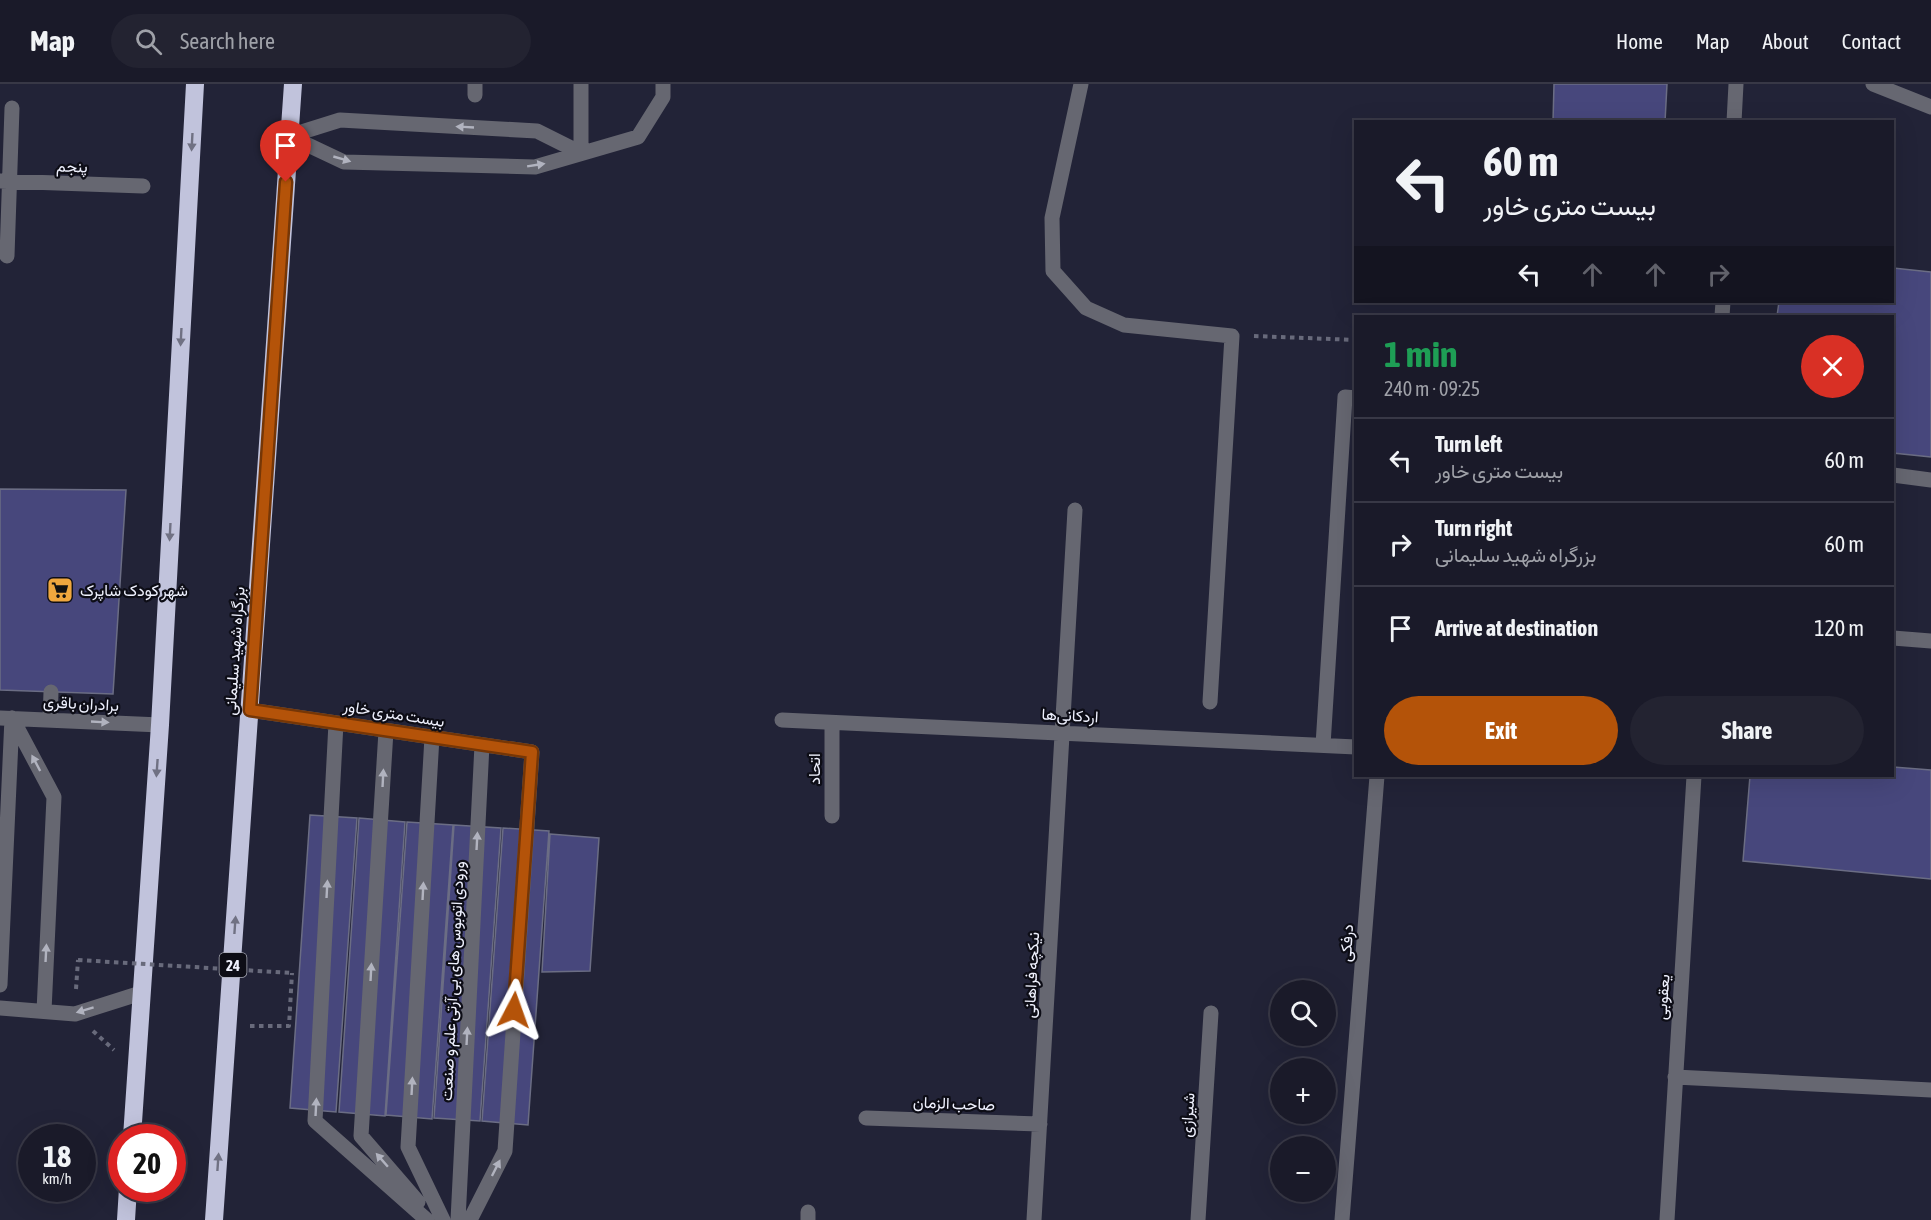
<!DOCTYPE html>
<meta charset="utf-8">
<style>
:root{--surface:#1a1a29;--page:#232331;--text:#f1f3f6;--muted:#9fa1a8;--line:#383846;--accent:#b45309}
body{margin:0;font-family:"Asap Condensed",Vazirmatn,sans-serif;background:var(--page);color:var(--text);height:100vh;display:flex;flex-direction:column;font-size:22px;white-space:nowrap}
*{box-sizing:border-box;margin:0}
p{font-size:20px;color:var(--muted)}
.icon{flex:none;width:33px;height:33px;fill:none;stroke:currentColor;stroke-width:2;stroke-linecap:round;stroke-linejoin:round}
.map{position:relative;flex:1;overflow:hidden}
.details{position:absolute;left:1354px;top:231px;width:540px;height:462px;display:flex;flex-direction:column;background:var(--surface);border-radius:0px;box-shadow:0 6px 24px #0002,0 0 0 2px var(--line)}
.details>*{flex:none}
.hud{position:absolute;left:1354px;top:36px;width:540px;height:183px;border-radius:0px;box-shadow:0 6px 24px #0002,0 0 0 2px var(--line);background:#1a1a29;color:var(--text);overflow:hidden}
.controls{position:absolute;left:1270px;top:896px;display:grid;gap:12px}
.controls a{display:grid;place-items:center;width:66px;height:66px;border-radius:50%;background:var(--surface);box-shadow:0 6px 24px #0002,0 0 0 2px var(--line);font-size:30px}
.speed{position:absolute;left:18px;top:1040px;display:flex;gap:12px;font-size:30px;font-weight:700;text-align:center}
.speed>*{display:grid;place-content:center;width:78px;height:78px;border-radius:50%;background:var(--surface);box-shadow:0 6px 24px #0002,0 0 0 2px var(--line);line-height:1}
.speed small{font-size:15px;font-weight:400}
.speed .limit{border:9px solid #d22;background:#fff;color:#111}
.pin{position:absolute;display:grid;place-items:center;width:51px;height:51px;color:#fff;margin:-62px -26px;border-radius:50% 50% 50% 0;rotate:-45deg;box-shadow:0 0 6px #0007}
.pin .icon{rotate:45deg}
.me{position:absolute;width:66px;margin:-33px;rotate:4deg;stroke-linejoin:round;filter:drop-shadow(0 0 4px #0008)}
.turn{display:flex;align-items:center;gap:21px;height:126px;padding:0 30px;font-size:27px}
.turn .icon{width:78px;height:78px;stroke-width:2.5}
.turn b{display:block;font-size:42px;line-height:51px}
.lanes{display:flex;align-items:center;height:57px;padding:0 30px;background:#0003;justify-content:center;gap:30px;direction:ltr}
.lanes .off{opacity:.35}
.round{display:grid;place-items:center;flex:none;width:63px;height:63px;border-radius:32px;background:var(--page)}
.head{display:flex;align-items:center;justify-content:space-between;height:102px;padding:0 30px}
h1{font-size:36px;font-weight:700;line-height:45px;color:#1e9e55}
.primary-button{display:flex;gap:12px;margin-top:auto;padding:12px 30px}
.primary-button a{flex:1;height:69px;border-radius:36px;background:var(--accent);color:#fff;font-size:24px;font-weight:700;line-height:69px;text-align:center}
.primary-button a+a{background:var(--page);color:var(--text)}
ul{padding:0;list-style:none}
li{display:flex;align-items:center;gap:18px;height:84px;padding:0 30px;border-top:2px solid var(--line)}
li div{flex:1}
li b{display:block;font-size:22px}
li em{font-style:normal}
header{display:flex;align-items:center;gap:36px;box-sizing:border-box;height:84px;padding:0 30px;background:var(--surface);border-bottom:2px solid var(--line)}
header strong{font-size:28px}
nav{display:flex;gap:33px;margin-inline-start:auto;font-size:21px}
.search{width:420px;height:54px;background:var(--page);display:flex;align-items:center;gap:15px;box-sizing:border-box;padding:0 21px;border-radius:33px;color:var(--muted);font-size:22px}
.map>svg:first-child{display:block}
</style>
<header>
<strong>Map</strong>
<div class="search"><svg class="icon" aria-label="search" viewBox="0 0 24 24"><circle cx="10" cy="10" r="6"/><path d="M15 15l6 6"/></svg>Search here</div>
<nav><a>Home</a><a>Map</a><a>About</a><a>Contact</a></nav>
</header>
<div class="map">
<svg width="1931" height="1136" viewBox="0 0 1931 1136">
<rect width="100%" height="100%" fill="#222337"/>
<path fill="#47477c" stroke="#6b6d84" stroke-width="1.5" d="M 1554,0 L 1667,0 L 1665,38 L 1553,38 Z
M 1893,184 L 1931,188 L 1931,373 L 1893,369 L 1893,232 L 1777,232 L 1779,218 L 1893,218 Z
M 0,405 L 126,406 L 113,610 L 0,606 Z
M 1893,683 L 1931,686 L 1931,795 L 1743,777 L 1750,692 L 1893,692 Z
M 310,731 L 357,734 L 336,1028 L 290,1024 Z
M 359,734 L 405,738 L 385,1032 L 339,1028 Z
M 407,738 L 453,741 L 432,1035 L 386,1031 Z
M 454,741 L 501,744 L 480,1037 L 434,1034 Z
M 503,744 L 549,747 L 528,1041 L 482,1037 Z
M 550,750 L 599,754 L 590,887 L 542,888 Z"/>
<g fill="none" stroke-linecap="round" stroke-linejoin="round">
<path stroke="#686a7b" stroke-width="4" stroke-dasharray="4.5 4.5" stroke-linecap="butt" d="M 1254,252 L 1356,256
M 76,905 L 78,876
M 250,942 L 289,942 L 292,889
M 93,947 L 114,966"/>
<path stroke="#666771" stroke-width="15" d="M 1081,0 L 1052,134 L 1053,187 L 1086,224 L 1124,241 L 1232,252 L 1210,618
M 1873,0 L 1931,23
M 475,11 L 475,0
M 1734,38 L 1736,0
M 289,52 L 344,78 L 535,83 L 638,53 L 663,13 L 663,0
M 289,52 L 340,36 L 537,47 L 581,69
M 581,69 L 581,0
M 0,97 L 143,102
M 7,172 L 12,24
M 1722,232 L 1723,218
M 1893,391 L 1931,396
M 1893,554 L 1931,557
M 250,626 L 532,668 L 505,1067 L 470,1136
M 0,634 L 160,641
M 12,634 L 54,713 L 44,927
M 50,636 L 51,608
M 782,636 L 1356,663
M 336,639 L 315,1037 L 427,1136
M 832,639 L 832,732
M 386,647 L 361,1052 L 418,1118
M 432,653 L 408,1063 L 443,1136
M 1323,661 L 1345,313 L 1356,314
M 0,901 L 12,634
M 0,924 L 75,930 L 141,909
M 1675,993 L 1931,1006
M 866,1034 L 1040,1040
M 458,1136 L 482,661
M 808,1136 L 808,1128
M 1034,1136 L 1075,426
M 1198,1136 L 1211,929
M 1342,1136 L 1377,692
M 1667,1136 L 1694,692"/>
<path stroke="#c1c3dc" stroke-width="18" d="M 132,1053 L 160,641 L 195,0
M 126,1136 L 128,1104
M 214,1136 L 293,0"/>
<path stroke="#686a7b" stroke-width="4" stroke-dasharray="4.5 4.5" stroke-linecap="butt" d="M 78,876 L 292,889"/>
</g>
<defs><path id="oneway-solid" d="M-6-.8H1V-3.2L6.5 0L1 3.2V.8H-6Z" transform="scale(1.5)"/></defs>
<g fill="#b1b3bf">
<use href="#oneway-solid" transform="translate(465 43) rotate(-177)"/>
<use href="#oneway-solid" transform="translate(342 75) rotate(16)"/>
<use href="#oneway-solid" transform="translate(536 81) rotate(-9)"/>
<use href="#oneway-solid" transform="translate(100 638) rotate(3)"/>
<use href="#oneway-solid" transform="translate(36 679) rotate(-118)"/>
<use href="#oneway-solid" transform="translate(383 694) rotate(-87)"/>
<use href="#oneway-solid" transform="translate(477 757) rotate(-87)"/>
<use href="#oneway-solid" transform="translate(327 805) rotate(-87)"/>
<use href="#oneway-solid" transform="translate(423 807) rotate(-87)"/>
<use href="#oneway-solid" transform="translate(46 869) rotate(-87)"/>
<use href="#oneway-solid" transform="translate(371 888) rotate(-87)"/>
<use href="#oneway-solid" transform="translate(85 926) rotate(163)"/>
<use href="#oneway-solid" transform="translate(467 952) rotate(-87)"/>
<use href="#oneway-solid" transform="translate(412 1002) rotate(-87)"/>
<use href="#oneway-solid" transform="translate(316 1023) rotate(-87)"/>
<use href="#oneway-solid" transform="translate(382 1076) rotate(-131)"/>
<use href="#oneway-solid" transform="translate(496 1084) rotate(-63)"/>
</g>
<g fill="#707183">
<use href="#oneway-solid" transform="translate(192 58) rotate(93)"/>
<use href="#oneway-solid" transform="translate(181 253) rotate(93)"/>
<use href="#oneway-solid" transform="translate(170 448) rotate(93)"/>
<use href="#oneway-solid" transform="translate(157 684) rotate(94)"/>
<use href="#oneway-solid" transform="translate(235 841) rotate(-86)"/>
<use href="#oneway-solid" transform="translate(218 1078) rotate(-86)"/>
</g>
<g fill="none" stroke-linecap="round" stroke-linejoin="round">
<defs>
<path id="route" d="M 286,98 L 250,626 L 532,668 L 514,926"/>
</defs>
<use href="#route" stroke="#753606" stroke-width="15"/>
<use href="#route" stroke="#b45309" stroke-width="10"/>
</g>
<defs>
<symbol id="supermarket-square" viewBox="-11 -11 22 22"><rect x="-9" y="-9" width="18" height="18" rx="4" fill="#efa73e" stroke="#0d0d16"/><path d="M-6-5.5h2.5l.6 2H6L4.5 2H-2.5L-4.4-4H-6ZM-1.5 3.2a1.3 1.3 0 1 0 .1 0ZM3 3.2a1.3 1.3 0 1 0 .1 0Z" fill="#111"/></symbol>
</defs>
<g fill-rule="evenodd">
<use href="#supermarket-square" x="45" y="491" width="30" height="30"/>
</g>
<g text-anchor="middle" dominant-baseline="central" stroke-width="4.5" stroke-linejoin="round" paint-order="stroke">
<rect fill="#0d0d16" stroke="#abadb8" stroke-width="1.5" x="219.5" y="869" width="27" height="24" rx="4.5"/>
<g font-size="15" font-weight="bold" fill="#eff1fe">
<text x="233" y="881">24</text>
</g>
<g font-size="16" fill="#eff1fe" stroke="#0d0d16">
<text transform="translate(72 82) rotate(2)">پنجم</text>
<text transform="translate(234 567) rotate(-86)">بزرگراه شهید سلیمانی</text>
<text transform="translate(81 619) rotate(3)">برادران باقری</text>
<text transform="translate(394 629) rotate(9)">بیست متری خاور</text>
<text transform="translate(1070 631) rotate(3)">اردکانی‌ها</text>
<text transform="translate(814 685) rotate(-90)">اتحاد</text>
<text transform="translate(1346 859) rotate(-86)">درفکی</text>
<text transform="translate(1031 891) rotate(-87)">نیکچه فراهانی</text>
<text transform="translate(452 897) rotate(-87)">ورودی اتوبوس های بی آرتی علم و صنعت</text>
<text transform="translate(1662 913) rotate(-86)">یعقوبی</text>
<text transform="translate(954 1019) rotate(2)">صاحب الزمان</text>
<text transform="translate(1187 1031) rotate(-86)">شیرازی</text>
</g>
<g font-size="16" fill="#eff1fe" stroke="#0d0d16" text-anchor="start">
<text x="80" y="506">شهر کودک شاپرک</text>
</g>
</g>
</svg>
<div class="controls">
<a><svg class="icon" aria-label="search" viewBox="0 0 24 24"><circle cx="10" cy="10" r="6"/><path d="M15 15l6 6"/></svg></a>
<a>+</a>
<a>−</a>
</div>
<div class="speed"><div>18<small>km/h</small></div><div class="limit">20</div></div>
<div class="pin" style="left:286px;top:98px;background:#d93025"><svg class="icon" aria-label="arrive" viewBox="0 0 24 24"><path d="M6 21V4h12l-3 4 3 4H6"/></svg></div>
<svg class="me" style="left:514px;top:926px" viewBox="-20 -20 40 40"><path d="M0-17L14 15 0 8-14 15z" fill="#b45309" stroke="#fff" stroke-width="4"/></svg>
<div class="hud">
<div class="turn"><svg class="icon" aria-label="left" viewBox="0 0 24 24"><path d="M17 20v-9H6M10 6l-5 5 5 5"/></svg><div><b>60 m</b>بیست متری خاور</div></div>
<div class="lanes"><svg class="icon" aria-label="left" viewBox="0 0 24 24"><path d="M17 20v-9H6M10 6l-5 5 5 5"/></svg><svg class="icon off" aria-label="ahead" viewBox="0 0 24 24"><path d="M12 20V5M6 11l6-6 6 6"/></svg><svg class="icon off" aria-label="ahead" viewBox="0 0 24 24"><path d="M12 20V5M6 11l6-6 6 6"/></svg><svg class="icon off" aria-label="right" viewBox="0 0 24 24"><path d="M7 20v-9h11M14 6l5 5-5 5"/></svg></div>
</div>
<section class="details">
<div class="head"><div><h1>1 min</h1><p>240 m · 09:25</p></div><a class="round" style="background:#d93025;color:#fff"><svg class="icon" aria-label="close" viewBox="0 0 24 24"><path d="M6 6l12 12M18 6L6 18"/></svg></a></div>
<ul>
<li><svg class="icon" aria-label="left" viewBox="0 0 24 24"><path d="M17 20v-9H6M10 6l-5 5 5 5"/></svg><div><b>Turn left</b><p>بیست متری خاور</p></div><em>60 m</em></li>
<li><svg class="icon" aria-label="right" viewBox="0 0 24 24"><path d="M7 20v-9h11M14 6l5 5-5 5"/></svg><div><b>Turn right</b><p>بزرگراه شهید سلیمانی</p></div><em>60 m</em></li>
<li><svg class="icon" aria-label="arrive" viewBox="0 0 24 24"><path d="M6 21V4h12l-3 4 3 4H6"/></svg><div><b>Arrive at destination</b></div><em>120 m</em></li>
</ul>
<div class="primary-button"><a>Exit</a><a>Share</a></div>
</section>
</div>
